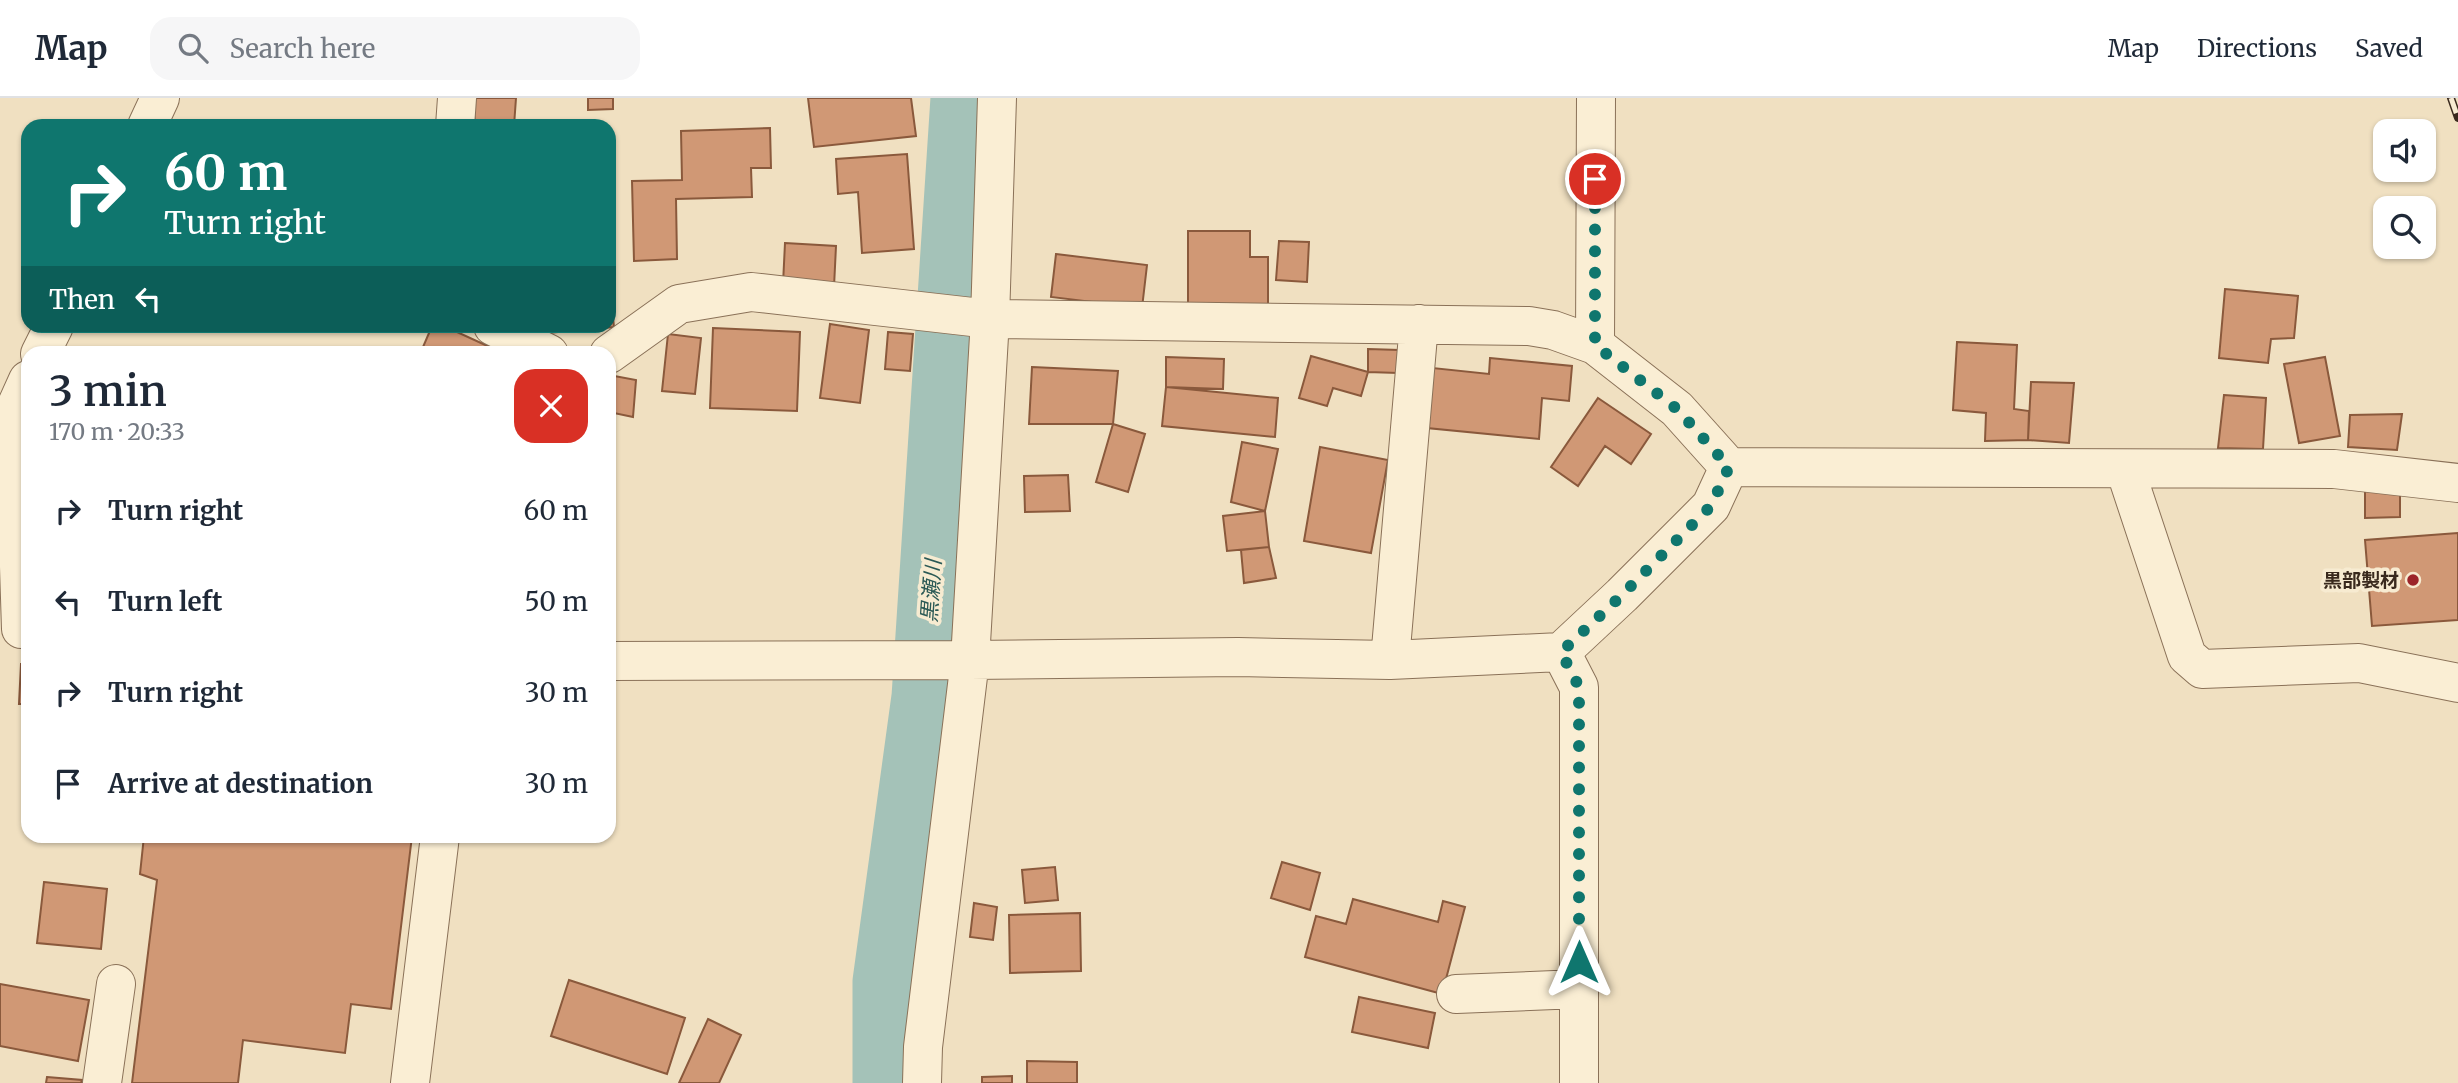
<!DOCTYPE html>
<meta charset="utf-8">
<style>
:root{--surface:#fff;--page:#f6f6f7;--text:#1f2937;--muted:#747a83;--line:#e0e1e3}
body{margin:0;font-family:Merriweather,"Noto Sans JP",serif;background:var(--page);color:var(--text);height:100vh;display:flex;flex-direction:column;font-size:26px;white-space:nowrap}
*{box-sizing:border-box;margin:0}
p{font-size:23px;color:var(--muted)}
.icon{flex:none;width:38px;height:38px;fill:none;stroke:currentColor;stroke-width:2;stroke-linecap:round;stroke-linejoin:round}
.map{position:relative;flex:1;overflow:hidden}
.drawer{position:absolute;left:21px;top:248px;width:595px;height:497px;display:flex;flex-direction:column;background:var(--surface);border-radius:21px;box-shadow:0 2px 5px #0004}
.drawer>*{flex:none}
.banner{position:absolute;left:21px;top:21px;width:595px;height:214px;border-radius:21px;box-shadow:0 2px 5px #0004;background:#0f766e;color:#fff;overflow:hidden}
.fabs{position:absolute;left:2373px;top:21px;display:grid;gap:14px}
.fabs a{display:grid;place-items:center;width:63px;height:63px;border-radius:14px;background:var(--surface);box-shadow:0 2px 5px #0004;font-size:35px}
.pin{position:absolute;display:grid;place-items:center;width:60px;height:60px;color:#fff;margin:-30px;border:4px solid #fff;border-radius:50%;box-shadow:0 2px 7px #0007}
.me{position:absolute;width:77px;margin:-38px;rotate:0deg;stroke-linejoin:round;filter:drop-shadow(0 0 5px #0008)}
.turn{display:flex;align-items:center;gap:24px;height:147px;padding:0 28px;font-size:32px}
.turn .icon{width:91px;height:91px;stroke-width:2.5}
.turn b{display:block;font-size:49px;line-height:60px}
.then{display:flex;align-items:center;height:66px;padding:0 28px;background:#0003;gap:14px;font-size:26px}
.round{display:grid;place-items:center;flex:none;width:74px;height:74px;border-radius:21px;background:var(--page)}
.overview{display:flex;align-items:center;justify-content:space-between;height:119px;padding:0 28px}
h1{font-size:42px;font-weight:600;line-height:52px}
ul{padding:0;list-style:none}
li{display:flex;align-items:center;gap:21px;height:91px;padding:0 28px}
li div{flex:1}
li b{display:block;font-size:26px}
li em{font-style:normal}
header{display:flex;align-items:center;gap:42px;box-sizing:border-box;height:98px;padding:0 35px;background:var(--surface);border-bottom:2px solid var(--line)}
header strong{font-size:33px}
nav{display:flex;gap:38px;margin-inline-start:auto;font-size:24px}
.search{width:490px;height:63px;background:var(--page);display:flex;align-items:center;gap:18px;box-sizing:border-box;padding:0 24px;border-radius:21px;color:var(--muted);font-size:26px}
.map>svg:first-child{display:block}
</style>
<header>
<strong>Map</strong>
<div class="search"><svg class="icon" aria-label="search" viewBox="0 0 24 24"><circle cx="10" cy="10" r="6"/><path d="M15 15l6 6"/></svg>Search here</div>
<nav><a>Map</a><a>Directions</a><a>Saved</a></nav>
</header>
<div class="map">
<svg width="2458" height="985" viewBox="0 0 2458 985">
<rect width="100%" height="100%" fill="#f0e0c1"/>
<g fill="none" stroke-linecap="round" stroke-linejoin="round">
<path stroke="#a4c2b8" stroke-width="65" d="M 885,985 L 885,884 L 924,599 L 963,0"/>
</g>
<path fill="#d09875" stroke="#8a593c" stroke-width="2" d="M 473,0 L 516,0 L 514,28 L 475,28 Z
M 588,0 L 613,0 L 613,11 L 588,12 Z
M 808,0 L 911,0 L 916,38 L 814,49 Z
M 770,30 L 771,70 L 751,70 L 752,99 L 676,101 L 677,161 L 634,163 L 632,83 L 682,82 L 681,33 Z
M 907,56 L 914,151 L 862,155 L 858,94 L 838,96 L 836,61 Z
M 1188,133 L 1250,133 L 1250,159 L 1268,159 L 1268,206 L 1188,206 Z
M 1279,143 L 1309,144 L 1307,184 L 1276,182 Z
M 785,145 L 836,148 L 834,189 L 783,186 Z
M 1056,156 L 1147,167 L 1142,210 L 1051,199 Z
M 609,179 L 614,229 L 548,235 L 547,228 L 609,228 Z
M 2225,191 L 2298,198 L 2294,240 L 2271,241 L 2268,265 L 2219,260 Z
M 830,226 L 869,232 L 860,305 L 820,300 Z
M 432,228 L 444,228 L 505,256 L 420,256 Z
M 713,230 L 800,234 L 797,313 L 710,310 Z
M 888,234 L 913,236 L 910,273 L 885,271 Z
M 668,236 L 701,240 L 695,296 L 662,293 Z
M 1957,244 L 2017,247 L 2014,311 L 2029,313 L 2028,342 L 1985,343 L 1986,315 L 1953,312 Z
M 1368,251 L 1399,252 L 1398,275 L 1368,274 Z
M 1311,258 L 1368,274 L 1361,298 L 1333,290 L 1327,308 L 1299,300 Z
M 1166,259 L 1224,261 L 1223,291 L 1166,289 Z
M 2325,259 L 2340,338 L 2299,345 L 2284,266 Z
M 1490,260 L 1572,268 L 1569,303 L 1542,300 L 1539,341 L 1427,330 L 1433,270 L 1489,276 Z
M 1032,269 L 1118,273 L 1113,326 L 1029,326 Z
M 609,277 L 636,282 L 633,319 L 609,314 Z
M 2031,284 L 2074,285 L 2069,345 L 2028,342 Z
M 1166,289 L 1278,300 L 1275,339 L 1162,328 Z
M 2224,297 L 2266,300 L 2263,351 L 2218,350 Z
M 1598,300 L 1651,336 L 1631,366 L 1605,348 L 1578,388 L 1551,369 Z
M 2402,316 L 2397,352 L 2348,349 L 2350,317 Z
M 1113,326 L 1145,336 L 1128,394 L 1096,384 Z
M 1242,344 L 1278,351 L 1265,413 L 1231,404 Z
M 1320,349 L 1388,362 L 1371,455 L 1304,443 Z
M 1068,377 L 1070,413 L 1025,414 L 1024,378 Z
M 2400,392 L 2400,419 L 2365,420 L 2365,393 Z
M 1265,413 L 1269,449 L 1227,453 L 1223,418 Z
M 2458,435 L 2458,522 L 2372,528 L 2365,442 Z
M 1269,449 L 1276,480 L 1244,485 L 1241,452 Z
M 21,566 L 28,566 L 28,606 L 19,606 Z
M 144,738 L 412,738 L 391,911 L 351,906 L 345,955 L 243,942 L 238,985 L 132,985 L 157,782 L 140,776 Z
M 1282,764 L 1320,775 L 1310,812 L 1271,800 Z
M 1055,769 L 1058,802 L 1025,805 L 1022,772 Z
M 44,784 L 107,791 L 101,851 L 37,845 Z
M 1353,801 L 1438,824 L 1443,803 L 1465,809 L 1442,896 L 1305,859 L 1316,818 L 1346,826 Z
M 974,805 L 997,809 L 993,842 L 970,839 Z
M 1080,815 L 1081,873 L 1010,875 L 1009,817 Z
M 569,882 L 685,920 L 667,976 L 551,938 Z
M 0,886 L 89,902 L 78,963 L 0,948 Z
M 1359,899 L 1435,915 L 1428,950 L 1352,934 Z
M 708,921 L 741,937 L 719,985 L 679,985 Z
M 1027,963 L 1077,964 L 1077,985 L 1027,985 Z
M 1012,978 L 1012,985 L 982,985 L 982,979 Z
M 47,979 L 82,982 L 81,985 L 46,985 Z"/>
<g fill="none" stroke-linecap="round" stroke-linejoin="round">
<defs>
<path id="street" d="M 1596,0 L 1595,247 L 1677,311 L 1729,369 L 2334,371 L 2458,385
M 147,28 L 160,0
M 455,28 L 457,0
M 493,228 L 549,256
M 1595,247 L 1553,232 L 1529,228 L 990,221 L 970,562 L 1238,559 L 1390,562 L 1561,554 L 1622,497 L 1711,408 L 1729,369
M 40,256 L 54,228
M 609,256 L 679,206 L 751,194 L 990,221 L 997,0
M 2125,371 L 2187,558 L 2202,571 L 2359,565 L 2458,585
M 21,531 L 14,313 L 28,282
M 1561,554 L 1579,589 L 1579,985
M 1390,562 L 1419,226
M 609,563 L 970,562 L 923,949 L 922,985
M 1456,896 L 1579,891
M 102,985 L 116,886
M 410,985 L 440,738"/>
</defs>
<use href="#street" stroke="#8a7158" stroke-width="40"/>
<use href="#street" stroke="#faeed4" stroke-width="38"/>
<defs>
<path id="rail" d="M 2451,0 L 2458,20"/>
</defs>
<use href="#rail" stroke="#39291d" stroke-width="8"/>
<use href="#rail" stroke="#f7ebd1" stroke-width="5" stroke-dasharray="16" stroke-linecap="butt"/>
</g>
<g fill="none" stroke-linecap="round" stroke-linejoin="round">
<path stroke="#0f766e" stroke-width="12" stroke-dasharray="0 21.6" d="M 1579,864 L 1579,589 L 1561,554 L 1622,497 L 1711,408 L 1729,369 L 1677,311 L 1595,247 L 1595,81"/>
</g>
<circle fill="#9c252a" stroke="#f7ebd1" stroke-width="2.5" cx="2413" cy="482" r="7"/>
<g text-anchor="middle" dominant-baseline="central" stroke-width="7" stroke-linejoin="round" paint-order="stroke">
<g font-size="19" font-weight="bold" fill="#39291d" stroke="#f7ebd1" text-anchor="end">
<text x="2399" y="482">黒部製材</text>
</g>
<g font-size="21" font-style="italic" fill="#2b5955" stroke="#f7ebd1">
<text transform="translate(931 493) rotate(-86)">黒瀬川</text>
</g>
</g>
</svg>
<div class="fabs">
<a><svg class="icon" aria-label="sound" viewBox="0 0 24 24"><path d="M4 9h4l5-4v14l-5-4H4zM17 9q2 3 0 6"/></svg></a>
<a><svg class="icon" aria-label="search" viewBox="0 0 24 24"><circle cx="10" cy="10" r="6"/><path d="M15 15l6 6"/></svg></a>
</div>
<div class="pin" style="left:1595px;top:81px;background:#d93025"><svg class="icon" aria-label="arrive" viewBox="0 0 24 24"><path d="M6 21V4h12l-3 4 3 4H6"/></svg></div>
<svg class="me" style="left:1579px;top:864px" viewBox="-20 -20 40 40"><path d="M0-17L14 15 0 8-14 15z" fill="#0f766e" stroke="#fff" stroke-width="4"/></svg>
<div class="banner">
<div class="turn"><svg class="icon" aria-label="right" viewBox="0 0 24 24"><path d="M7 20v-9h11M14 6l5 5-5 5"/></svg><div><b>60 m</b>Turn right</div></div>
<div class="then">Then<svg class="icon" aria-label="left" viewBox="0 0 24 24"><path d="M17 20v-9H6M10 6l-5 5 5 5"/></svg></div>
</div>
<section class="drawer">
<div class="overview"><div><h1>3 min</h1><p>170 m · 20:33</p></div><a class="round" style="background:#d93025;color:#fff"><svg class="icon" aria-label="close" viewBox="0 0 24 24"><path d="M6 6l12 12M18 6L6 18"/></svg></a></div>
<ul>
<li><svg class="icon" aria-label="right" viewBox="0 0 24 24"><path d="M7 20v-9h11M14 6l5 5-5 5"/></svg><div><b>Turn right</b></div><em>60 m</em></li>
<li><svg class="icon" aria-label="left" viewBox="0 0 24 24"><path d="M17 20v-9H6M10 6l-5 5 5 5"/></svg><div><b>Turn left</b></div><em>50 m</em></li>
<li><svg class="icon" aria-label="right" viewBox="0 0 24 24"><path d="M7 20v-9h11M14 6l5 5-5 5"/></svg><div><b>Turn right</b></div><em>30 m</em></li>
<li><svg class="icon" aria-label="arrive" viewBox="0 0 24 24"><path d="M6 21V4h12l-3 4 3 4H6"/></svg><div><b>Arrive at destination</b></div><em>30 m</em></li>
</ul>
</section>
</div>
